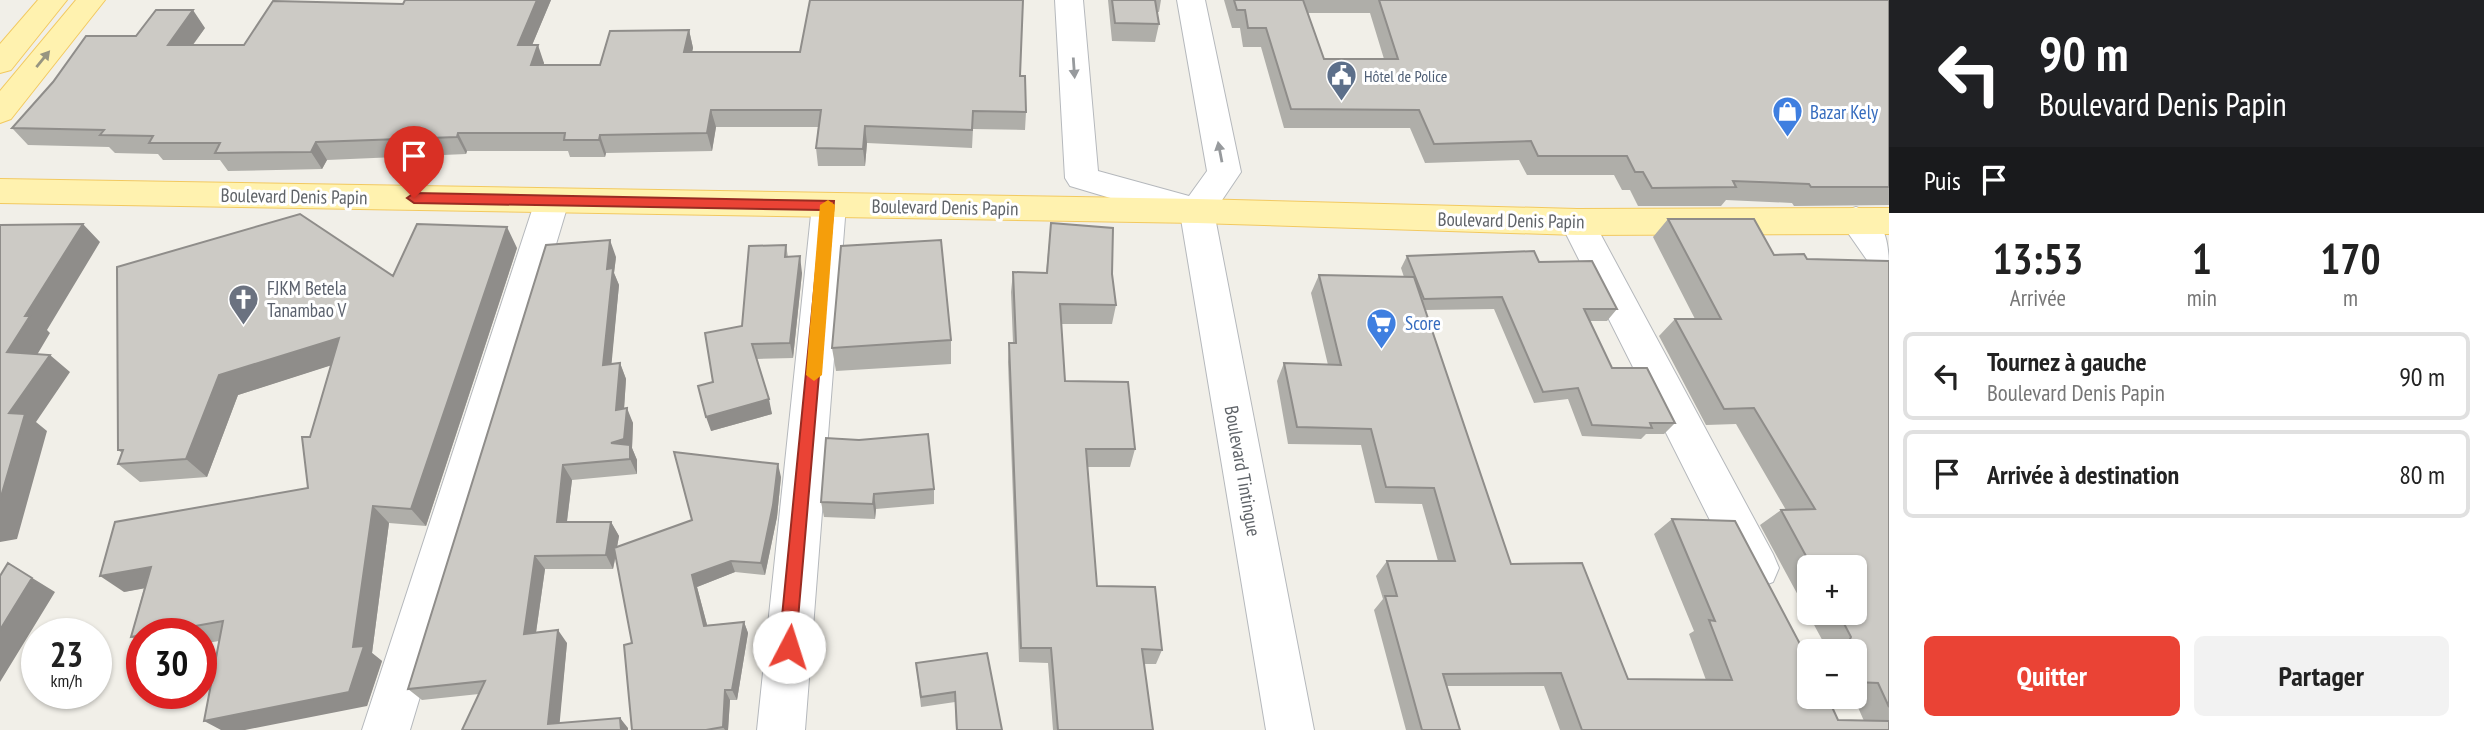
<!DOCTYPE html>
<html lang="fr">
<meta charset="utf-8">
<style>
:root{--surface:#fff;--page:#f2f2f2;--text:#222;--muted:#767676;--line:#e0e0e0;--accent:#ea4335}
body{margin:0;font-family:"PT Sans Narrow",sans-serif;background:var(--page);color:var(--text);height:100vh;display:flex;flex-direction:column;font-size:26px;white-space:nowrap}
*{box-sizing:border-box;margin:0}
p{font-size:23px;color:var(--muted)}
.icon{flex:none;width:38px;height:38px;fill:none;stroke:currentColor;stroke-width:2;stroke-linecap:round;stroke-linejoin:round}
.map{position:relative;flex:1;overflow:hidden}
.drawer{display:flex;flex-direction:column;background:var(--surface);width:595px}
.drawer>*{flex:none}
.banner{background:#202124;color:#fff;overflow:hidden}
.fabs{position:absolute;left:1797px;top:555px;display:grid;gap:14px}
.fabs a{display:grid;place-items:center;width:70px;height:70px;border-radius:10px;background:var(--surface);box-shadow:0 2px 5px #0004;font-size:35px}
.speed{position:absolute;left:21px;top:618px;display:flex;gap:14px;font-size:35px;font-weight:700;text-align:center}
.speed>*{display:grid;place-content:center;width:91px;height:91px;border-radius:50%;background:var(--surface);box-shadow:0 2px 5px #0004;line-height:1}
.speed small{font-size:18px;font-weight:400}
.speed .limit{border:10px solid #d22;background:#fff;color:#111}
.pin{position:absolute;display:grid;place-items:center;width:60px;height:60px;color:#fff;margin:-72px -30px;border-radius:50% 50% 50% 0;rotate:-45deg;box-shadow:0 0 7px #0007}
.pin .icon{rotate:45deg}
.me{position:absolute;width:77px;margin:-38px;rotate:5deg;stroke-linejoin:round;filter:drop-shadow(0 0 5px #0008)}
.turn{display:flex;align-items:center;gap:24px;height:147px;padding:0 35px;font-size:32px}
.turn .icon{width:91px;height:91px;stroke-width:2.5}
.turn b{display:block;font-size:49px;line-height:60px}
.then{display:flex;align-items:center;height:66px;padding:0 35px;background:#0003;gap:14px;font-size:26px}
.eta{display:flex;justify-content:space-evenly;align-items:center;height:119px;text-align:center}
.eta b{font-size:42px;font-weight:700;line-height:49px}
.button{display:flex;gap:14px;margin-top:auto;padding:14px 35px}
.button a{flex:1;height:80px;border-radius:10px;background:var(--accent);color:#fff;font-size:28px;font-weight:700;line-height:80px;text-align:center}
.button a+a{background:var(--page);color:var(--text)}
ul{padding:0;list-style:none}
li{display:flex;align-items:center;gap:21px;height:88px;margin:0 14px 10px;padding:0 21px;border:4px solid var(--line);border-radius:10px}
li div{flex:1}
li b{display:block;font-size:26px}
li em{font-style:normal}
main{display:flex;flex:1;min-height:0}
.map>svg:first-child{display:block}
</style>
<main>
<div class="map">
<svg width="1889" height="730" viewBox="0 0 1889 730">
<rect width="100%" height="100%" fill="#f1efe8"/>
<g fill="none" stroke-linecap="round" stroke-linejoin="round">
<defs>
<path id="minor" d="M 1055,0 L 1083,0 L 1098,171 L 1189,196 L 1207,171 L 1177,0 L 1205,0 L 1241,172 L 1214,212 L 1314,730 L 1266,730 L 1181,219 L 1070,186 L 1065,178 Z
M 552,189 L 564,192 L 569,201 L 410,730 L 362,730 L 535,201 L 540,192 Z
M 829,193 L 841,196 L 846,205 L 805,730 L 757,730 L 812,205 L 817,196 Z
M 1856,207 C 1889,218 1889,247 1889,276 L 1876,273 L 1839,220 L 1844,211 Z
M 1577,209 L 1589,213 L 1594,222 L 1773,554 L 1779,568 L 1773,582 L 1757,588 L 1741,582 L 1560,222 L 1565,213 Z"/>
<path id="major" d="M 38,0 L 67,0 L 11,70 L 0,73 L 0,44 Z
M 76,0 L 105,0 L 11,119 L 0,123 L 0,91 Z
M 0,179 L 1197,199 L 1577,209 L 1889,208 L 1889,234 L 1577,235 L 1197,223 L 0,203 Z"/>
</defs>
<use href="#minor" stroke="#b5b8bc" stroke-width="2"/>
<use href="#major" stroke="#f2c960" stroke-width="2"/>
<use href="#minor" fill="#fff" fill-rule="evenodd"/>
<use href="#major" fill="#fff2af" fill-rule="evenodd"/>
</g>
<path fill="#afaea9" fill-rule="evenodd" d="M 405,0 L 551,0 L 532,45 L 544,63 L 544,65 L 600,65 L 689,30 L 693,48 L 692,52 L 1020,76 L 1026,112 L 1025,130 L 973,129 L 972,148 L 867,143 L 865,166 L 818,166 L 816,148 L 818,127 L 716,127 L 712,151 L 606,153 L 605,157 L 570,157 L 568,151 L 467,151 L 466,154 L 327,160 L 322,169 L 228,171 L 220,160 L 163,160 L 158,154 L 115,153 L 109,147 L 28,145 L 12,128 L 205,28 L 193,45 L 244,45 L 403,4 Z
M 1108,0 L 1161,0 L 1159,12 L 1157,12 L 1159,24 L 1155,42 L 1112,41 Z
M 1224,0 L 1889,0 L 1889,205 L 1794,206 L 1792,203 L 1726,200 L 1721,206 L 1638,206 L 1630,190 L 1622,190 L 1614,175 L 1527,175 L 1519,160 L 1425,163 L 1410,128 L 1284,128 L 1261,47 L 1243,47 L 1240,28 L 1232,28 ZM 1308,13 L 1370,13 L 1384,59 L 1324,59 Z
M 1668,219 L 1774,255 L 1807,259 L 1889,261 L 1889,730 L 1560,730 L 1544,686 L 1447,686 L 1460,730 L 1406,730 L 1374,610 L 1383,599 L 1376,576 L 1387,561 L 1438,561 L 1422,504 L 1375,503 L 1361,445 L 1288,444 L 1277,381 L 1284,363 L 1328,365 L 1311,293 L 1319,275 L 1404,277 L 1401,268 L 1407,256 L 1539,262 L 1617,309 L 1607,321 L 1589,321 L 1612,368 L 1675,423 L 1664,434 L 1646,434 L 1641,439 L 1582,436 L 1568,399 L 1534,403 L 1494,309 L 1425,310 L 1511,564 L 1628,679 L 1706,680 L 1689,634 L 1694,631 L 1654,534 L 1672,519 L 1838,720 L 1864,721 L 1853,696 L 1855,696 L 1855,651 L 1817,651 L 1826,647 L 1760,525 L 1781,510 L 1786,510 L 1736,424 L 1706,425 L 1659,336 L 1675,319 L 1695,319 L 1653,237 ZM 1810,567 L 1855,567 L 1855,612 L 1810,612 Z
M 1051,223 L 1112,274 L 1116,305 L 1112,324 L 1061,324 L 1065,381 L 1135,449 L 1130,467 L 1087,467 L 1097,586 L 1162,650 L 1156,664 L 1144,664 L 1153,730 L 1053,730 L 1048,663 L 1019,662 L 1008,362 L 1009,343 L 1013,343 L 1011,292 L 1013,272 L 1046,273 Z
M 786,245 L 788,257 L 802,273 L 793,358 L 756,359 L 772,414 L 711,431 L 713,382 Z
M 517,248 L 426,526 L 389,523 L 372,653 L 382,661 L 367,706 L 219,641 L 201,644 L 201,634 L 142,634 L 142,643 L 131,637 L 144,588 L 124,592 L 308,488 L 310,437 L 331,365 L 238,395 L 207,477 L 140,482 L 118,464 L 122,453 L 118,450 L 393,276 Z
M 616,257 L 614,273 L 619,285 L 611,364 L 620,363 L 626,379 L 624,408 L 633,423 L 632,448 L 637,460 L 637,474 L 572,480 L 567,522 L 611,522 L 619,536 L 617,547 L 692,520 L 781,477 L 777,517 L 765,575 L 735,572 L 697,587 L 707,625 L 744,622 L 748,633 L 737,700 L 730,700 L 728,730 L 632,730 L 632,643 L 616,556 L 613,569 L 545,569 L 536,633 L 567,643 L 559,723 L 620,718 L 628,730 L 462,730 L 479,694 L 422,700 L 408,689 Z
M 951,340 L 951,364 L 836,371 L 832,348 Z
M 826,438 L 934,489 L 934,504 L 876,509 L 875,519 L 824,517 L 821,502 Z
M 987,653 L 1002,730 L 956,730 L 955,702 L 921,707 L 916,663 Z"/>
<path fill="#8f8d8a" d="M 537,0 L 551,0 L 525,62 L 518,45 Z
M 193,10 L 205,28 L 180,62 L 168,45 Z
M 689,30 L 693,48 L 688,70 L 684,52 Z
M 538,45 L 544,63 L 538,83 L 531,65 Z
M 711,110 L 716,127 L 712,151 L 707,133 Z
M 865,126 L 867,143 L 865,166 L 863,149 Z
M 458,133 L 467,151 L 466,154 L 457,137 Z
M 600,135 L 606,153 L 605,157 L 599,140 Z
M 316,142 L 327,160 L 322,169 L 311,152 Z
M 83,224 L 100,242 L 47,330 L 50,333 L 28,370 L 7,352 L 25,316 Z
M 507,227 L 517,248 L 426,526 L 411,509 Z
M 610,240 L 616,257 L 614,273 L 619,285 L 610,380 L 603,365 L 607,269 Z
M 800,256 L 802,273 L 793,358 L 790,343 Z
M 339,338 L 354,358 L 238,395 L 207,477 L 186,459 L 219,375 Z
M 50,355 L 70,372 L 36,422 L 47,431 L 17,539 L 0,542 L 0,500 L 9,413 Z
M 620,363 L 626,379 L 623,425 L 616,410 Z
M 769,399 L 772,414 L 711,431 L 706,417 Z
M 627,408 L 633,423 L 632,448 L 637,460 L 637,474 L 630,459 L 611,443 Z
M 778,464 L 781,477 L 777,517 L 765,575 L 761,563 Z
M 563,465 L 572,480 L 565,536 L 557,522 Z
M 874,494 L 876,509 L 875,519 L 873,504 Z
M 373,506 L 389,523 L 372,653 L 382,661 L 367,706 L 245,730 L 221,730 L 204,721 L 353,647 Z
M 611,522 L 619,536 L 613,569 L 606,555 Z
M 535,556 L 545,569 L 534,646 L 524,634 Z
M 731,561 L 735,572 L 697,587 L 710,636 L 704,626 L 692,575 Z
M 8,563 L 55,592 L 0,682 L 0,630 Z
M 151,567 L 174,583 L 124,592 L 100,576 Z
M 744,622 L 748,633 L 737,700 L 732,690 Z
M 558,630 L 567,643 L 559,730 L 548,724 Z
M 725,690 L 730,700 L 728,730 L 725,730 L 723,727 Z
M 620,718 L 628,728 L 628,730 L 621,730 Z"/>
<path fill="#cccac5" stroke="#8f8d8a" stroke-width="2" d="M 405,0 L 537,0 L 518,45 L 538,45 L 531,65 L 600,65 L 610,31 L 689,30 L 684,52 L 800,52 L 810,0 L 1023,0 L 1020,76 L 1025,76 L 1026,112 L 973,111 L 972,130 L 865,126 L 863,149 L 816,148 L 821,110 L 711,110 L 707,133 L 600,135 L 599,140 L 564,140 L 565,133 L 458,133 L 457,137 L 316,142 L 311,152 L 215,153 L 220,143 L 149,143 L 153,136 L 100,135 L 104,130 L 12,128 L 53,82 L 86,36 L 136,36 L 156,10 L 193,10 L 168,45 L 244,45 L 273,1 L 403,4 Z
M 1112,0 L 1155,0 L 1159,24 L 1115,23 Z
M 1234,0 L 1303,0 L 1324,59 L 1398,59 L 1379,0 L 1889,0 L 1889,187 L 1811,187 L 1809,184 L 1733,181 L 1736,187 L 1652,188 L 1643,172 L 1635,172 L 1627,156 L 1538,156 L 1531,141 L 1434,144 L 1419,110 L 1291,109 L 1266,28 L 1248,28 L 1245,10 L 1237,10 Z
M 300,214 L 393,276 L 417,224 L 507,227 L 411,509 L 373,506 L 353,647 L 364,646 L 349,692 L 204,721 L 223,621 L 151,634 L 142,634 L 142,635 L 131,637 L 151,567 L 100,576 L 115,522 L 308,488 L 302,437 L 310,437 L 339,338 L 219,375 L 186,459 L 118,464 L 123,450 L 118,450 L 117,267 Z
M 1668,219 L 1754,219 L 1774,255 L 1804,254 L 1807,259 L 1889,261 L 1889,707 L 1878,683 L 1855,682 L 1855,651 L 1836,651 L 1836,641 L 1849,641 L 1851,637 L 1838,612 L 1855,612 L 1855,567 L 1812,567 L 1781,510 L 1815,509 L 1754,408 L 1724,409 L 1675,319 L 1721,319 Z
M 1051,223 L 1113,228 L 1112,274 L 1116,305 L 1060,304 L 1065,381 L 1128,382 L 1135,449 L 1086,449 L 1097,586 L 1155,587 L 1162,650 L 1142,649 L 1153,730 L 1058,730 L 1051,648 L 1021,648 L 1009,343 L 1016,343 L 1013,272 L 1047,273 Z
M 83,224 L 25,316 L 30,316 L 7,352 L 50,355 L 9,413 L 25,414 L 0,500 L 0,225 Z
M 610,240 L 607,269 L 613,268 L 603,365 L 620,363 L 616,410 L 627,408 L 624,439 L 611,443 L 630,445 L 630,459 L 563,465 L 557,522 L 611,522 L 606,555 L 535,556 L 524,634 L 558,630 L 548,724 L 620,718 L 621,730 L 462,730 L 485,681 L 408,689 L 546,245 Z
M 941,240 L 951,340 L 832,348 L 841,246 Z
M 786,245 L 785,257 L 800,256 L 790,343 L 752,344 L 769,399 L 706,417 L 698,386 L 713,382 L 705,333 L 742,326 L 749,246 Z
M 1534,251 L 1539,262 L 1592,261 L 1617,309 L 1584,309 L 1612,368 L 1647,368 L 1675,423 L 1650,423 L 1652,428 L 1592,425 L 1578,388 L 1543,392 L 1502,297 L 1424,299 L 1407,256 Z
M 1319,275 L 1414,277 L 1511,564 L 1582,563 L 1628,679 L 1732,680 L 1709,620 L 1715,621 L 1672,519 L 1735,521 L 1810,663 L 1810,696 L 1827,696 L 1838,720 L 1889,721 L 1889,730 L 1582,730 L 1561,673 L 1443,674 L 1460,730 L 1422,730 L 1385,596 L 1397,596 L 1387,561 L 1455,561 L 1434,488 L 1386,487 L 1371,429 L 1297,427 L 1284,363 L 1341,365 Z
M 928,434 L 934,489 L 874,494 L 873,504 L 821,502 L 826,438 L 859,440 Z
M 674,452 L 778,464 L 773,505 L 761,563 L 731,561 L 692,575 L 704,626 L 744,622 L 732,690 L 725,690 L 723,727 L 706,730 L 632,730 L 624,645 L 632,643 L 614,548 L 692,520 Z
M 8,563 L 32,578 L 0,630 L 0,576 Z
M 987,653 L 1002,730 L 957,730 L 955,692 L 921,697 L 916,663 Z"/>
<defs><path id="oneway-solid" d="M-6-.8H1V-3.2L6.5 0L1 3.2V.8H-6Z" transform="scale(1.75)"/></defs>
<use fill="#979581" href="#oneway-solid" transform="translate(43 59) rotate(-51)"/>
<g fill="#979a9d">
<use href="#oneway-solid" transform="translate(1074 68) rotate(86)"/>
<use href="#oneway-solid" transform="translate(1220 152) rotate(-101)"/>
</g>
<path fill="#ea4335" stroke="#982c22" stroke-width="2" d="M 414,193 L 834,201 L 795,654 L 789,656 L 782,654 L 779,647 L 822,210 L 414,203 L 407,198 Z"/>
<path fill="#f59e0b" d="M 828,200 L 835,205 L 822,375 L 814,381 L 806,375 L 820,205 Z"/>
<defs>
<symbol id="civic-pin" viewBox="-11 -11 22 30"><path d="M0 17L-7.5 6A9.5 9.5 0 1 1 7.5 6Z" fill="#5c6f8a" stroke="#fff"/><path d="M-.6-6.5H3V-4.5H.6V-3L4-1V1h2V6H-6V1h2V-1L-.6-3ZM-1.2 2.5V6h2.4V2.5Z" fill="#fff"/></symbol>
<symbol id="shop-pin" viewBox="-11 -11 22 30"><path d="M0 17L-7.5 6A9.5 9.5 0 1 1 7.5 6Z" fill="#3f7fe0" stroke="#fff"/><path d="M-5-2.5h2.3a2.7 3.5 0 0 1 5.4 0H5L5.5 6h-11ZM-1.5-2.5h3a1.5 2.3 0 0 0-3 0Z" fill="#fff"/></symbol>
<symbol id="church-pin" viewBox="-11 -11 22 30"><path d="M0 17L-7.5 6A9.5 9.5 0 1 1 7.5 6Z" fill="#6b7280" stroke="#fff"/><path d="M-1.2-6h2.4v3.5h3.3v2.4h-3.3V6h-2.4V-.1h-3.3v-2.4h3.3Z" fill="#fff"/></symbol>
<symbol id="supermarket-pin" viewBox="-11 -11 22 30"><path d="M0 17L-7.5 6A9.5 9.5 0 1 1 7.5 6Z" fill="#3f7fe0" stroke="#fff"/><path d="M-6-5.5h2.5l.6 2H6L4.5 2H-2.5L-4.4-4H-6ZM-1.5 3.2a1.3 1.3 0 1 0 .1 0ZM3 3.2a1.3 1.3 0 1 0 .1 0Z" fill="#fff"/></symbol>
</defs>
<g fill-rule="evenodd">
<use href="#civic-pin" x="1324" y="58" width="35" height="47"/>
<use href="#shop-pin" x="1770" y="94" width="35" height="47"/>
<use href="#church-pin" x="226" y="282" width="35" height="47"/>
<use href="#supermarket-pin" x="1364" y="306" width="35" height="47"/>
</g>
<g text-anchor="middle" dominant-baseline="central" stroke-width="6" stroke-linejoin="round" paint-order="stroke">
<g font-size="16" fill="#4e5e75" stroke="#fff" text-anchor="start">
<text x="1364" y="76">Hôtel de Police</text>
</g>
<g font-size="19" fill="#366cbe" stroke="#fff" text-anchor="start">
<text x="1810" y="112">Bazar Kely</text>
<text x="1405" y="323">Score</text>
</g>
<g font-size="19" fill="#5f6368" stroke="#fff">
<text transform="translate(294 196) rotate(1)">Boulevard Denis Papin</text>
<text transform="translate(945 207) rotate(1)">Boulevard Denis Papin</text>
<text transform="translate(1511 220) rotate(1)">Boulevard Denis Papin</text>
<text transform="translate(1243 471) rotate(80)">Boulevard Tintingue</text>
</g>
<g font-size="19" fill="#5b616d" stroke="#fff" text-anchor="start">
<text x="267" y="288">FJKM Betela<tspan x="267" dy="22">Tanambao V</tspan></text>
</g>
</g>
</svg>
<div class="fabs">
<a>+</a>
<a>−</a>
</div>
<div class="speed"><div>23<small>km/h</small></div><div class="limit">30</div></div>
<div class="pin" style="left:414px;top:198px;background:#d93025"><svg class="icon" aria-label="arrive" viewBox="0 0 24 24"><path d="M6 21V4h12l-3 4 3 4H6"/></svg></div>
<svg class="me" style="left:789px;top:647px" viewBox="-20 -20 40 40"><circle r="19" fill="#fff"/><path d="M0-13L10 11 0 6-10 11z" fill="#ea4335"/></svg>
</div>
<section class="drawer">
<div class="banner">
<div class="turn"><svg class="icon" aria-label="left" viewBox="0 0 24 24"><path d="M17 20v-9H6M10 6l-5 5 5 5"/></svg><div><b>90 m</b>Boulevard Denis Papin</div></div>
<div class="then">Puis<svg class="icon" aria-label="arrive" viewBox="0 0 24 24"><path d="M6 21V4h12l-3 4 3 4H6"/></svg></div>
</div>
<div class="eta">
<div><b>13:53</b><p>Arrivée</p></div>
<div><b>1</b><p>min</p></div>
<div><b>170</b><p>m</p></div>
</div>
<ul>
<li><svg class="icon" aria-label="left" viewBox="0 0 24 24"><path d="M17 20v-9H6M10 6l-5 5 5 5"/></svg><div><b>Tournez à gauche</b><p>Boulevard Denis Papin</p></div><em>90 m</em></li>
<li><svg class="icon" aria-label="arrive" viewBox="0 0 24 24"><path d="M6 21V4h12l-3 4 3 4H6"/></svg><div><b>Arrivée à destination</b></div><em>80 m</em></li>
</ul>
<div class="button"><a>Quitter</a><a>Partager</a></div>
</section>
</main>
